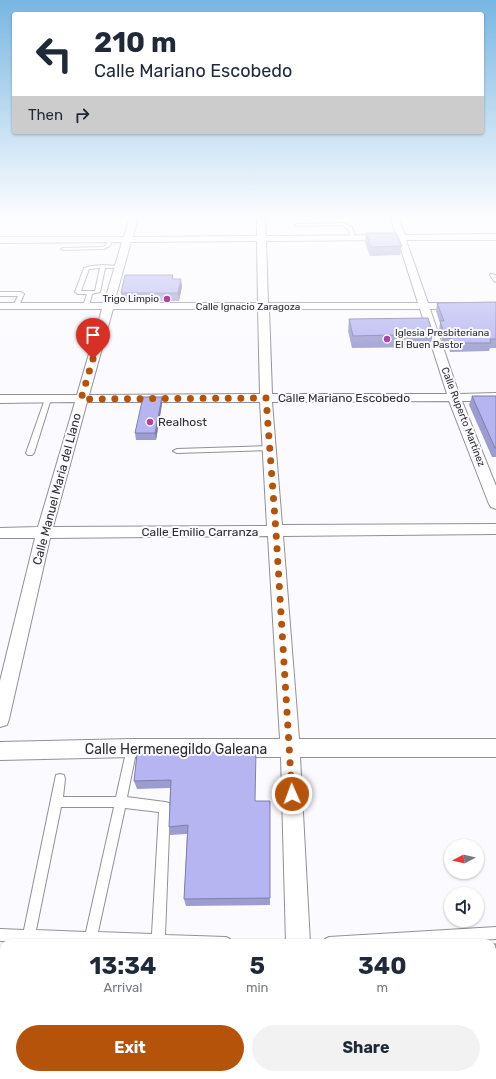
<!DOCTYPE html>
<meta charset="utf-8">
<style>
:root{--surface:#fff;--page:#f2f2f3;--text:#1f2937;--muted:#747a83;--accent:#b45309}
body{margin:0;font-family:Rubik,sans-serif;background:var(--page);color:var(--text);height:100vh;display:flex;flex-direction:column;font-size:15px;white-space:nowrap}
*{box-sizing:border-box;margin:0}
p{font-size:13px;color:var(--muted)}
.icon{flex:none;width:22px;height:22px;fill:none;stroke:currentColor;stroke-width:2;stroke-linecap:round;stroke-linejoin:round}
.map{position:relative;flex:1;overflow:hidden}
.side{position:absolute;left:0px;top:939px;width:496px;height:140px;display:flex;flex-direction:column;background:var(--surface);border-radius:12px 12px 0 0;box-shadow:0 1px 3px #0004}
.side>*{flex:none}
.banner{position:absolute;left:12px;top:12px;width:472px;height:122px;border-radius:4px;box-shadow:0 1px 3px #0004;background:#fff;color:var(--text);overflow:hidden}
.needle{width:26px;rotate:263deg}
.controls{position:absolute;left:444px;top:839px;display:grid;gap:8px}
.controls a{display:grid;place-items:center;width:40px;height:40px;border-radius:50%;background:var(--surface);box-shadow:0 1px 3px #0004;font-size:20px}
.pin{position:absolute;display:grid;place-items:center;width:34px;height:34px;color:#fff;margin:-41px -17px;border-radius:50% 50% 50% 0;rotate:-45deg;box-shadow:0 0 4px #0007}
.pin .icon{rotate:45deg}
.me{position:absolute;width:44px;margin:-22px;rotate:358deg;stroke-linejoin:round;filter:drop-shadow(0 0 3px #0008)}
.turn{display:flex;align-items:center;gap:14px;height:84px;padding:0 16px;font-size:18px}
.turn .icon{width:52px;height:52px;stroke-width:2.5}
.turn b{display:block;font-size:28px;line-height:34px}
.then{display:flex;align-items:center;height:38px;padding:0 16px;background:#0003;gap:8px;font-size:15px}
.eta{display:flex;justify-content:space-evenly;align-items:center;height:68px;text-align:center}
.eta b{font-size:24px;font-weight:700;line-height:28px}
.cta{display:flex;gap:8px;margin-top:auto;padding:8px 16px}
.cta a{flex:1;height:46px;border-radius:24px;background:var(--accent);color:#fff;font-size:16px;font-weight:700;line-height:46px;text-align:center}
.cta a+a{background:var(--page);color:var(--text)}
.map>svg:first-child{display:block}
</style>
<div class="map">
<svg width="496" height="1079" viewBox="0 0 496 1079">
<rect width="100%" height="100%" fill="#fbfbff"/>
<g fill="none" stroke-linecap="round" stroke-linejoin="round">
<defs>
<path id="service" d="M 343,223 L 352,227 L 356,240 L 352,240 L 348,229 L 342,225 L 297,226 L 295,225 L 297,224 Z
M 108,239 L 112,240 L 110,246 L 104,249 L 63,250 L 61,249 L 63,248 L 103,247 L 106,245 Z
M 103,265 L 120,266 L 122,267 L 120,268 L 105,268 L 100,292 L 92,294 L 89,306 L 84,307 L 83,306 L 87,294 L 78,294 L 75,292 L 84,268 L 91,266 ZM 99,268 L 100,268 L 95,291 L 81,291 L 89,269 Z
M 491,274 L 496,275 L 496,282 L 494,281 L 490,275 Z
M 0,292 L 21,292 L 24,294 L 19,306 L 16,308 L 13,306 L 18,296 L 0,296 Z
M 48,397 L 51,399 L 34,453 L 32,455 L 28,455 L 26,453 L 45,399 Z
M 269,446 L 271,446 L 272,448 L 271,450 L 177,453 L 173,451 L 177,449 Z
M 132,743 L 136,745 L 137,748 L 127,797 L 165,802 L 169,803 L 170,807 L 165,935 L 226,937 L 230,939 L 232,943 L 51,943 L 0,941 L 0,929 L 24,930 L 56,775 L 60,774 L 64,775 L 65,779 L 63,797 L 116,797 L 127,748 L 128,745 ZM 61,807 L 114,807 L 86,932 L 36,930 ZM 125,808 L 159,812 L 152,934 L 98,932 Z
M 496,927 L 496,939 L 432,943 L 323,943 L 325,939 L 329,937 Z
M 259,1075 L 274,1075 L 276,1079 L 261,1079 Z"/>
<path id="minor" d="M 130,216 L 138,216 L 133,237 L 257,236 L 257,216 L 265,216 L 266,236 L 396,235 L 390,216 L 398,216 L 405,235 L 496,234 L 496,240 L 406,240 L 428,303 L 496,303 L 496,309 L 430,309 L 459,394 L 496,393 L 496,401 L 462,401 L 496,486 L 496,509 L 491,507 L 489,504 L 449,401 L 272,402 L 282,525 L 496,524 L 496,534 L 283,536 L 299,739 L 496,739 L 496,757 L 300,757 L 310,943 L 286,943 L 281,757 L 132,757 L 0,760 L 0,742 L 132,739 L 280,739 L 268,536 L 50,538 L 9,719 L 7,725 L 0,727 L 0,681 L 35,538 L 0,538 L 0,528 L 38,527 L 75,402 L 0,403 L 0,395 L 77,395 L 102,309 L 0,309 L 0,303 L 104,303 L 122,242 L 0,243 L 0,237 L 124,237 ZM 398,240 L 418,303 L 268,303 L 266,241 ZM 257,241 L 258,303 L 114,303 L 131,242 ZM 113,309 L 258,309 L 260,394 L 89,395 ZM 269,309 L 420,309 L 447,394 L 272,394 ZM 87,402 L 260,402 L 267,526 L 53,527 Z
M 290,1075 L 316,1075 L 317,1079 L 291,1079 Z"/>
</defs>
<use href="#service" stroke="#909099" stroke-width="2"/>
<use href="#minor" stroke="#909099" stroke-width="2"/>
<use href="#service" fill="#fff" fill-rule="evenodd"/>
<use href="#minor" fill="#fff" fill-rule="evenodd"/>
</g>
<path fill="#9d9cd0" d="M 366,233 L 402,246 L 400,255 L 370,256 L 365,242 Z
M 173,279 L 182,286 L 179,301 L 122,301 L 121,293 Z
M 496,302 L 496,348 L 490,348 L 489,351 L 450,352 L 449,347 L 444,347 L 439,330 L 440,323 L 436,311 L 437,303 Z
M 349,319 L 433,334 L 430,347 L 352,348 L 348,331 Z
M 472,396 L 496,396 L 496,457 L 492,457 L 469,405 Z
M 162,397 L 162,404 L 156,440 L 136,440 L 135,433 Z
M 137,754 L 255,801 L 270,898 L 270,905 L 186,906 L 184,899 L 187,834 L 170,835 L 169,827 L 170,788 L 137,789 L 134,781 Z
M 492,944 L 496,944 L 496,1079 L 491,1079 L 491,1075 L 492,1075 Z"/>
<path fill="#7f7fa9" d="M 181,279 L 182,286 L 179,301 L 178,293 Z
M 162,397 L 162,404 L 156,440 L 155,433 Z
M 158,1075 L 161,1075 L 161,1079 L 157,1079 Z"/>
<path fill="#b6b5f2" stroke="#7f7fa9" d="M 366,233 L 396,233 L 402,246 L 371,247 Z
M 125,275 L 173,275 L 172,279 L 181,279 L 178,293 L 121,293 Z
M 496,302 L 496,339 L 490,339 L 491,343 L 452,343 L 451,338 L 446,338 L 440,321 L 444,321 L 437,303 Z
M 428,318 L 433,334 L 353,336 L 349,319 Z
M 472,396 L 496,396 L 496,448 L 495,448 Z
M 143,397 L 162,397 L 155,433 L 135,433 Z
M 256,751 L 255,801 L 270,801 L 270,898 L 184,899 L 188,825 L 169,827 L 171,780 L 134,781 L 137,754 Z
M 492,944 L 496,944 L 496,1052 L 492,1027 Z
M 0,1054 L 4,1054 L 4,1075 L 158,1075 L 157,1079 L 0,1079 Z"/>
<linearGradient id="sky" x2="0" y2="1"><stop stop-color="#78b6e2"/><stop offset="0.59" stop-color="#fdfdff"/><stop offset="1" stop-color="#fdfdff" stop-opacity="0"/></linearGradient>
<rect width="496" height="367" fill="url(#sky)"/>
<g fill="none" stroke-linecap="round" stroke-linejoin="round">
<path stroke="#b45309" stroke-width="7" stroke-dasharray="0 12.6" d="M 93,359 L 81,399 L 266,398 L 276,532 L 292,794"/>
</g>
<g fill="#ac44a7" stroke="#fbfbff" stroke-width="1.5">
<circle cx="167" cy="299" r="4"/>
<circle cx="387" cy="339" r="4"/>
<circle cx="150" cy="422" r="4"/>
</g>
<g text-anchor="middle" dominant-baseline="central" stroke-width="4" stroke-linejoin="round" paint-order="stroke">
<g font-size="10" fill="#2d2d31" stroke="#fbfbff" text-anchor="end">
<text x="159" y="299">Trigo Limpio</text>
<text x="395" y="333" text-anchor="start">Iglesia Presbiteriana<tspan x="395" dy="12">El Buen Pastor</tspan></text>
</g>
<g font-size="10" fill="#2d2d31" stroke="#fbfbff">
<text x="248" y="307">Calle Ignacio Zaragoza</text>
<text transform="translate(463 417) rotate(69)">Calle Ruperto Martínez</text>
</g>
<g font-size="12" fill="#2d2d31" stroke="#fbfbff">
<text x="344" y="398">Calle Mariano Escobedo</text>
<text transform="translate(57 489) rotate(-75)">Calle Manuel Maria del Llano</text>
<text x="200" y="532">Calle Emilio Carranza</text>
</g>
<g font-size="12" fill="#2d2d31" stroke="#fbfbff" text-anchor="start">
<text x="158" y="422">Realhost</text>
</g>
<g font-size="14" fill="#2d2d31" stroke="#fbfbff">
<text x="176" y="749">Calle Hermenegildo Galeana</text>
</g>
</g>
</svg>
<div class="controls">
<a><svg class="needle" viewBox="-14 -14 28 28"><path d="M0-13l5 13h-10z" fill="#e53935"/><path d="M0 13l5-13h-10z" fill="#747a83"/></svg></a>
<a><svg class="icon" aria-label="sound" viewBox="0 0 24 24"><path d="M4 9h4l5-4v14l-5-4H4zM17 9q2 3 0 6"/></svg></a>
</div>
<div class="pin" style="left:93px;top:359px;background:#d93025"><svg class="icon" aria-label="arrive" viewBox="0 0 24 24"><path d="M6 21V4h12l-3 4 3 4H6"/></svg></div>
<svg class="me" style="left:292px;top:794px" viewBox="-20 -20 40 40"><circle r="17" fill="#b45309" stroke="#fff" stroke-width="3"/><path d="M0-11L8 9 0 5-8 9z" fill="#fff"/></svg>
<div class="banner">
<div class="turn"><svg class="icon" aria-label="left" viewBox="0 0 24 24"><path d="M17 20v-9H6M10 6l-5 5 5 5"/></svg><div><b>210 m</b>Calle Mariano Escobedo</div></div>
<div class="then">Then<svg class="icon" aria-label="right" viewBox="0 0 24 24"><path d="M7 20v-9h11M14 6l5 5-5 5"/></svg></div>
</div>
<section class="side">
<div class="eta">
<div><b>13:34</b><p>Arrival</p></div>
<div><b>5</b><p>min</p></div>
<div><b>340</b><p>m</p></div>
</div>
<div class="cta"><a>Exit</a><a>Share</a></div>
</section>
</div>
